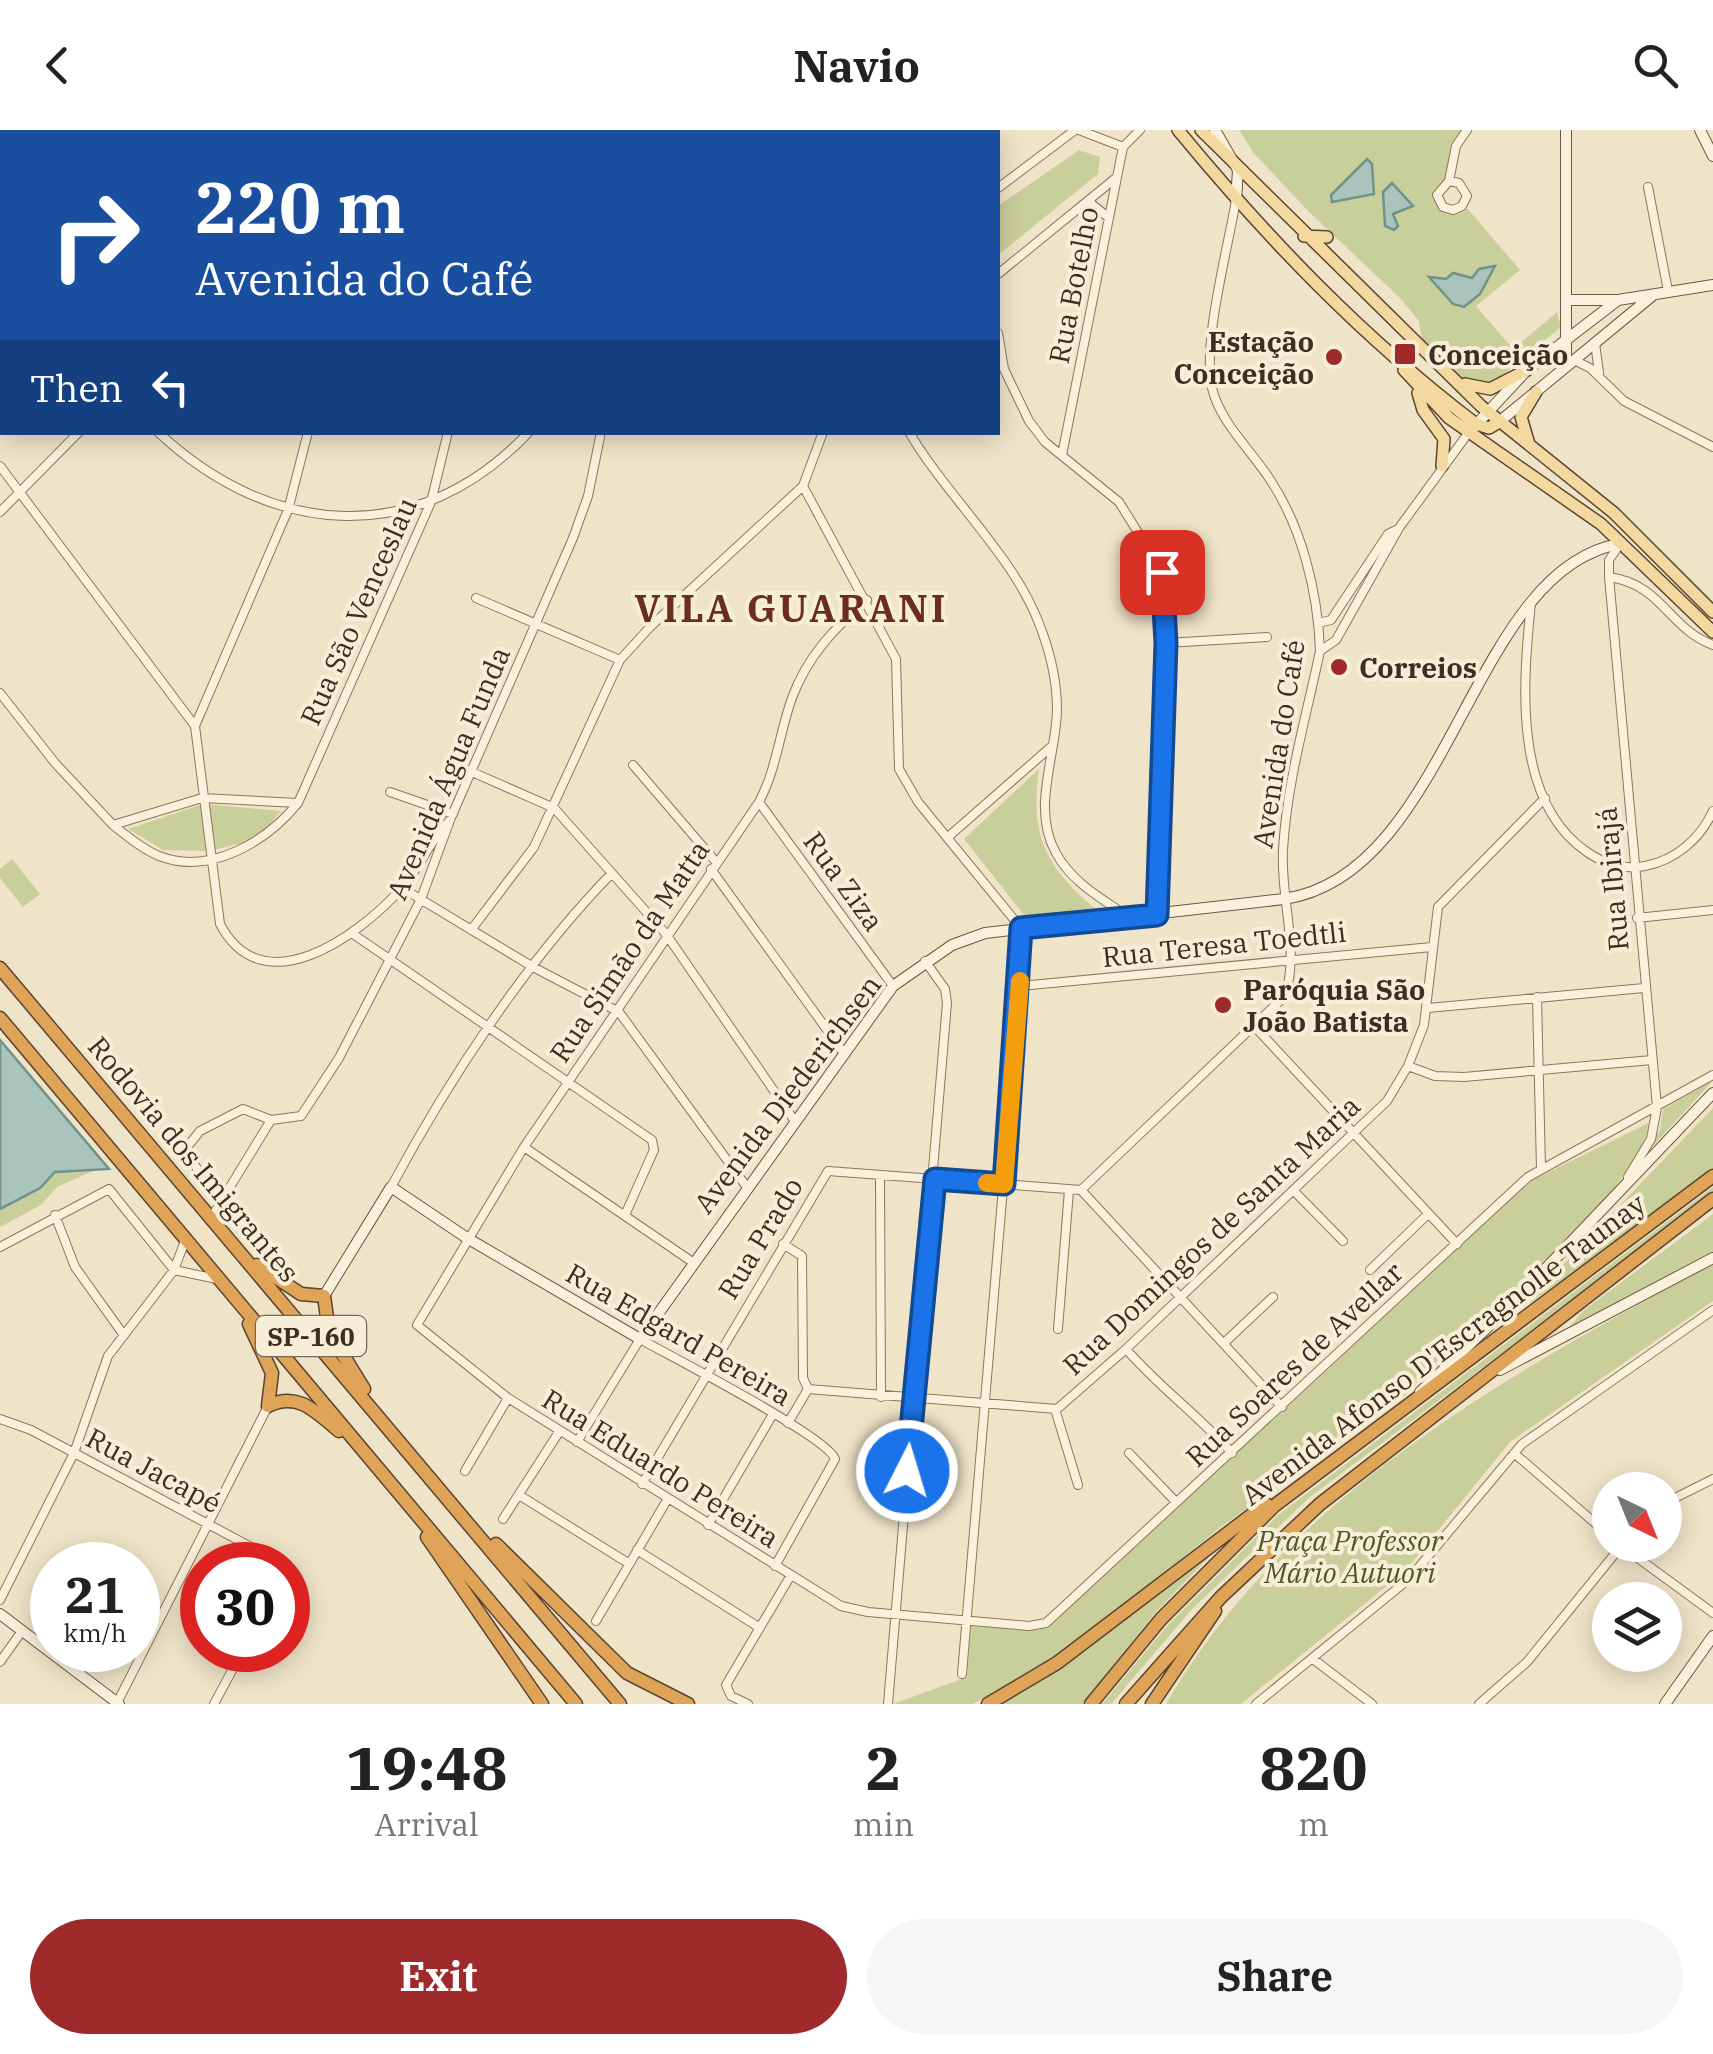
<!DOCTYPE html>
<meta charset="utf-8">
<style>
:root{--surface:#fff;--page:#f6f6f6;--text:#222;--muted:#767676;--accent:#9e2a2b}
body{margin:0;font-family:"IBM Plex Serif",serif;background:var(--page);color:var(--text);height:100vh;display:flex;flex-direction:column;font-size:38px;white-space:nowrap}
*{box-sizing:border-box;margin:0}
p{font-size:32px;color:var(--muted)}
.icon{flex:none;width:55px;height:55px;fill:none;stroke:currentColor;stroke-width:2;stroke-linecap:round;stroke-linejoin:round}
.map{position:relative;height:1574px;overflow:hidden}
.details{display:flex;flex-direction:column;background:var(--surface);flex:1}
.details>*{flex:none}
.banner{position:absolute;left:0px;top:0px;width:1000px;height:305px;box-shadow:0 5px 25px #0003;background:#1a4fa0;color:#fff;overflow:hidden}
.needle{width:65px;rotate:137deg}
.fabs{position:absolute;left:1592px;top:1342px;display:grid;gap:20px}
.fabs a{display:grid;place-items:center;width:90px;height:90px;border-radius:50%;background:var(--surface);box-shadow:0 5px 25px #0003;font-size:50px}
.speed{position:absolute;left:30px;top:1412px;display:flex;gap:20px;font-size:50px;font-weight:700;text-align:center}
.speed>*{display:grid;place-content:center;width:130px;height:130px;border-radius:50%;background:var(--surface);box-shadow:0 5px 25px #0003;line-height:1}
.speed small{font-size:25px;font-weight:400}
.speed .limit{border:15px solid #d22;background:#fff;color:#111}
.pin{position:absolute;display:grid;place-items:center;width:85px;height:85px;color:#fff;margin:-42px;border-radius:20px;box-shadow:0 5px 15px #0006}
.me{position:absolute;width:110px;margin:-55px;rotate:5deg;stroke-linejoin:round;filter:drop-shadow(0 0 8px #0008)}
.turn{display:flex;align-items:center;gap:35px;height:210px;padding:0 30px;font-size:45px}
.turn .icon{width:130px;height:130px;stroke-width:2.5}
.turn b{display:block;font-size:70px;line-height:85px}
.then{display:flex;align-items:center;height:95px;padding:0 30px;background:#0003;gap:20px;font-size:38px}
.eta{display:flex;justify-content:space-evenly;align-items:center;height:170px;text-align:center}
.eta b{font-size:60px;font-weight:800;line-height:70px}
.button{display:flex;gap:20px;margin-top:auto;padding:20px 30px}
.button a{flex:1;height:115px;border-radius:60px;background:var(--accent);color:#fff;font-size:40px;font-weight:800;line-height:115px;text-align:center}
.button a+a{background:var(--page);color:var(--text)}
header{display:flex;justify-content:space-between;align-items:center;height:130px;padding:0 30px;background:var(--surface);font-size:45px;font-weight:800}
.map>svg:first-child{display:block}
</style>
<header><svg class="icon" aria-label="back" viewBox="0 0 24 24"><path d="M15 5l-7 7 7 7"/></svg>Navio<svg class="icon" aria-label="search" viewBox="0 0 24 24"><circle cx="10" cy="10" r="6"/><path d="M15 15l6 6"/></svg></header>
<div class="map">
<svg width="1713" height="1574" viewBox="0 0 1713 1574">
<rect width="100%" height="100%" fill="#f0e4c8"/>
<path fill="#c9cf9b" d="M 1239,0 L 1465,0 L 1447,49 L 1437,59 L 1437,70 L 1459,80 L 1468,79 L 1520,140 L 1476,176 L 1513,219 L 1557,182 L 1561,197 L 1489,256 L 1472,256 L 1447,239 L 1422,212 L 1419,191 L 1401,169 L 1307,80 L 1253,22 Z
M 1079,20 L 1100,27 L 1098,44 L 998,125 L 998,76 Z
M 1039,639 C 1030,704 1044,735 1094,778 L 1025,786 L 964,709 Z
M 203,674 L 281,681 L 258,709 L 209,721 L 163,720 L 128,699 Z
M 12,729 L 40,764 L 23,777 L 0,748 L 0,739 Z
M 1711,952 L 1710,954 L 1647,1022 L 1660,1000 L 1663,979 Z
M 1713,978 L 1713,1039 L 1529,1174 L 1542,1157 Z
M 1648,993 C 1648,1053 1466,1209 1417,1248 L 1415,1258 L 1221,1397 L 1054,1530 L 973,1574 L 893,1574 L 967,1547 L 971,1495 L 1033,1500 L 1049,1496 L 1531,1051 Z
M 100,1038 L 57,1057 L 41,1075 L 0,1097 L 0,1080 L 40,1058 L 55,1042 Z
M 1713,1057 L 1713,1065 L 1310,1367 L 1193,1478 L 1111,1574 L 1102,1574 L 1167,1496 L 1278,1385 Z
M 1713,1084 L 1713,1126 L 1566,1201 L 1583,1181 Z
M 1713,1134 L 1713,1171 L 1510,1312 L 1405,1441 L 1241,1574 L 1166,1574 C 1286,1366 1509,1244 1713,1134 Z
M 1218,1418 L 1155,1483 L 1083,1574 L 1003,1574 Z"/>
<path fill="#a9c4bc" stroke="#6f938a" stroke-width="2.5" d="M 1367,29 L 1372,34 L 1374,64 L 1332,72 L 1331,65 Z
M 1392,53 L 1413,76 L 1393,84 L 1398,96 L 1394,100 L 1385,96 L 1383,62 Z
M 1495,136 L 1480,164 L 1464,177 L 1453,174 L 1429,147 L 1446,149 L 1453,143 L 1472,148 L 1479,139 Z
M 0,910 L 109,1039 L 55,1042 L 40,1058 L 0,1079 Z"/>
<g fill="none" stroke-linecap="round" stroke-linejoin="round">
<defs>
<path id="street" d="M 35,0 L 37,2
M 251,0 L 253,2
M 515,0 L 517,2
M 1079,0 L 1123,17
M 323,2 L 323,0
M 662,2 L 662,0
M 796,2 L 796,0
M 1449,51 L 1459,53 L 1467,66 L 1462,76 L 1453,80 L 1443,77 L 1437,65 L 1449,51 L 1456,16 L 1467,0
M 1648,57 L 1668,161
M 998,58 L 1075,0
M 0,62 L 2,62
M 1088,71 L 1109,88
M 998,144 L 1117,47
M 998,203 L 1004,239 L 1029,291 L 1045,312 L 1119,372 L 1162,441 L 1166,513 L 1157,785
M 1595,213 L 1599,243
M 1574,230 L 1590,238 L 1624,271 L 1713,317
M 158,302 C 272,409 419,419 529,302
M 308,302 L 288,380 L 195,596 L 220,794 C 263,876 358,806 400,760 C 419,739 430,710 450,690
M 909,302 C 946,365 1013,426 1038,491 C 1049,518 1057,551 1057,580 C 1056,627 1031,679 1056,723 C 1072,753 1104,770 1130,788
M 1062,325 L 1123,17 L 1140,0
M 0,336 L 195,596
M 803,356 L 896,529 L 899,639 L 918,672 L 1021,798 L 1020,856 L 962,1544
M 0,382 L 79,302
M 1620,414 L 1609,430 L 1609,447 L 1657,977 L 1651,1009 L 1628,1047
M 1609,447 C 1662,454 1669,499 1713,515
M 476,468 L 620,530
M 867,470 C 834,498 807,527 792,568 C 779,604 777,638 759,672 L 524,1017 L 417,1195 L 508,1268 L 841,1476 L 868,1482 L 1029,1496 L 1046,1493 L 1528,1047 L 1713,945
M 1531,473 C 1523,551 1512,671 1587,722 C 1606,735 1623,740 1645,736 C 1676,730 1700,709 1713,681
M 1318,493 L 1331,490 L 1388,404 L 1396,400
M 1166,513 L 1267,507
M 1320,521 L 1336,510 L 1399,398 L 1469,302
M 0,563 L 55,633 L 113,695
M 633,635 L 716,732
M 472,642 L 554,678 L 666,804 L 794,990
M 390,662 L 453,684
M 202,668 L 298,673 C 267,711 211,746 159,726 C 142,719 127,706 113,695 Z
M 759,672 L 893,856
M 298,673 L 431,372 L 448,302
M 948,707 L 1052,616
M 711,739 L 843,922
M 402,758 L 533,837 L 619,882 L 746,1056
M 1637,788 L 1713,780
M 471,800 L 534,717 L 620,530 L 650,497 L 803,356 L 823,302
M 353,804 L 652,1010 L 654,1020 L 625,1085
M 1020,856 L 1432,817
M 1537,867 L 1541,1039
M 1428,878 L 1644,858
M 1256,898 L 1457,1114
M 1408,936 L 1435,946 L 1464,947 L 1652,930
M 524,1017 L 691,1131
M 880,1045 L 881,1267
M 391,1057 C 449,949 527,830 612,743
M 1081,1060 L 1282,1277
M 1294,1061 L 1343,1111
M 222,1073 L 188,1026 L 187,1017 L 200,1001 L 243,979 L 271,990 L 301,986 L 339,928 L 421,769 L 450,690 L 573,408 L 588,366 L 601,302
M 55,1085 L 75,1137 L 123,1204
M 211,1088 L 271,990
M 783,1114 L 802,1126 L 803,1248 L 808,1259 L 1057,1279 L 1126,1219 L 1387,971 L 1408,936 L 1424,895 L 1438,777 L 1545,668
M 0,1117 L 109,1059 L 174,1140 L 217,1149
M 1370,1140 L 1428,1084
M 1058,1199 L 1069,1060
M 1224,1213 L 1273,1167
M 1126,1219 C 1159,1257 1198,1285 1232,1323
M 1055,1279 L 1078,1355
M 0,1289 L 31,1300 L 285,1435
M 788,1293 L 808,1259
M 577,1312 L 640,1209 C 670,1226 828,1307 835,1329 L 775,1436
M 1129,1323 L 1176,1372
M 1514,1323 L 1610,1406
M 465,1341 L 508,1268
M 642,1354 L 828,1041 L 1081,1060 L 1285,866 C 1300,820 1280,768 1283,720 C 1287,651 1306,588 1320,521 C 1318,462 1302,397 1269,348 C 1250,319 1220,292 1212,258 C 1202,214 1228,118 1236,70
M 519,1365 L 628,1433
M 1665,1373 L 1713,1349
M 503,1389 L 559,1302
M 708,1395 L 773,1284
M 1620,1415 L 1713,1483
M 637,1420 L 760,1498
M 0,1470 L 74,1323 L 108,1226 L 174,1140 L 185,1111
M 596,1491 L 667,1370
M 1313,1529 L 1372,1574
M 0,1532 L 22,1501
M 117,1573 L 268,1276
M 214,1574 L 243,1520
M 748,1574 L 731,1566 L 726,1555 L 791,1445
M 888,1574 L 947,873 L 945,859 L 925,831
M 1256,1574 L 1409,1449 L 1522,1314 L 1713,1180
M 1479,1574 L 1527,1532 L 1622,1415"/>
<path id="secondary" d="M 1215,0 L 1238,40 L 1236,70
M 1700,0 L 1713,26
M 1568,170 L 1617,170
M 1566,237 L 1566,0
M 1499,292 L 1652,166
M 1474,297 L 1527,240 L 1618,170 L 1713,155
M 324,1166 L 391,1057 L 467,1108 L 640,1209 L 893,856 L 952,815 L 985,803 L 1284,769 C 1451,745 1470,438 1620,414
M 1500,1240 L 1713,1128
M 1420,1262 L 1514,1172 L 1713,963
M 0,1484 L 119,1574
M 1665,1574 L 1713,1506"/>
<path id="primary" d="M 1178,0 C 1268,109 1363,208 1476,294 L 1489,298 L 1499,292
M 1201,0 L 1481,276 L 1614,383 L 1713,482
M 1304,106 L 1327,107
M 1404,240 L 1449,288 L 1601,394 L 1713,502
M 1465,254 L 1490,259 L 1527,240
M 1418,263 L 1423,280 L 1444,309 L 1442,336
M 1529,314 L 1521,287 L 1536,262"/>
<path id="highway" d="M 0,838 L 620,1574
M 0,888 L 576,1574
M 257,1135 L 301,1164 L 324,1166 L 329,1202 L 364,1259
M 249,1194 L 272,1243 L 268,1276
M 268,1276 C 298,1261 316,1282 339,1301
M 427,1407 L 542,1574
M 496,1414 L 627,1543 L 688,1574
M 988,1574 L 1057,1533 L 1266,1374
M 1091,1574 L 1161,1489 L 1274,1376 L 1713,1046
M 1126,1574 L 1221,1467 L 1320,1374 L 1713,1069
M 1152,1574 L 1215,1481"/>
</defs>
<use href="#street" stroke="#8d765c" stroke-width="10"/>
<use href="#secondary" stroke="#6f573f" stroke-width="12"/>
<use href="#primary" stroke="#5b4430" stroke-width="14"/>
<use href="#highway" stroke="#5b4430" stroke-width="15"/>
<use href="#street" stroke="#faf1dc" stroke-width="8"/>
<use href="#secondary" stroke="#faf1dc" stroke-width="10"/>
<use href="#primary" stroke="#f3d9a0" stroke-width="11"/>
<use href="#highway" stroke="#e0a458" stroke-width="12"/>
</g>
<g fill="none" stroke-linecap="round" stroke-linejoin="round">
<defs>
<path id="route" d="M 907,1341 L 935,1049 L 1004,1054 L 1021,798 L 1157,785 L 1166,513 L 1162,442"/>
</defs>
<use href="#route" stroke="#114b97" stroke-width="25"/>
<use href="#route" stroke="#1a73e8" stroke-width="18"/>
<path stroke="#f59e0b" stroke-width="18" d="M 987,1053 L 1004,1054 L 1020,851"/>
</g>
<g fill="#9e2a2b" stroke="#f7eed8" stroke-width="4">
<rect x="1393" y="212" width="24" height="24" rx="5"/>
<circle cx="1334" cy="227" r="10"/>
<circle cx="1339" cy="537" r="10"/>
<circle cx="1223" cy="875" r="10"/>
</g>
<g text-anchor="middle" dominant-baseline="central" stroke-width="8" stroke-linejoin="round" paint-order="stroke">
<rect fill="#f7eed8" stroke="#756857" stroke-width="2.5" x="256" y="1186" width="110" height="40" rx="8"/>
<g font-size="25" font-weight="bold" fill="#3d2e20">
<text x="311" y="1206">SP-160</text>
</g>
<g font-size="28" fill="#3d2e20" stroke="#f7eed8">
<text transform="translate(1073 155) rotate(-79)">Rua Botelho</text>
<text transform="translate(358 481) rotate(-66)">Rua São Venceslau</text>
<text transform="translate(1278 614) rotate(-81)">Avenida do Café</text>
<text transform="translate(448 643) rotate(-67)">Avenida Água Funda</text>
<text transform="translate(1612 749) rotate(-95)">Rua Ibirajá</text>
<text transform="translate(844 751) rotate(54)">Rua Ziza</text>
<text transform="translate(1224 814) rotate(-6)">Rua Teresa Toedtli</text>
<text transform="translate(629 821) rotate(-56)">Rua Simão da Matta</text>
<text transform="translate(787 964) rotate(-53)">Avenida Diederichsen</text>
<text transform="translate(194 1029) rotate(50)">Rodovia dos Imigrantes</text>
<text transform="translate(1211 1105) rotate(-43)">Rua Domingos de Santa Maria</text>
<text transform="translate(760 1108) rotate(-59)">Rua Prado</text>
<text transform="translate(679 1204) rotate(30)">Rua Edgard Pereira</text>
<text transform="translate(1443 1219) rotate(-37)">Avenida Afonso D'Escragnolle Taunay</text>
<text transform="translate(1294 1234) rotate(-43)">Rua Soares de Avellar</text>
<text transform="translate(661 1338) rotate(32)">Rua Eduardo Pereira</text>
<text transform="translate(154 1340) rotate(28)">Rua Jacapé</text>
</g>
<g font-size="28" font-weight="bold" fill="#3d2e20" stroke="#f7eed8" text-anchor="start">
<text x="1314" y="211" text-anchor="end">Estação<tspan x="1314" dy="32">Conceição</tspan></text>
<text x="1428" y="224">Conceição</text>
<text x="1359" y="537">Correios</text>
<text x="1243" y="859">Paróquia São<tspan x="1243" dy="32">João Batista</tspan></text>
</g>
<g font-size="28" font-style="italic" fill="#4d5a26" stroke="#f7eed8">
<text x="1350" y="1410">Praça Professor<tspan x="1350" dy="32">Mário Autuori</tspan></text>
</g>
<g font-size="38" font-weight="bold" letter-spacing="2.5" fill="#6b2e1e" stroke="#f7eed8">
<text x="791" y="477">VILA GUARANI</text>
</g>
</g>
</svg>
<div class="fabs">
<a><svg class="needle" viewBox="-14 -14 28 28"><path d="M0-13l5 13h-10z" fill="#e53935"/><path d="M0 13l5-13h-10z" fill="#767676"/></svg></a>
<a><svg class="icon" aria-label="layers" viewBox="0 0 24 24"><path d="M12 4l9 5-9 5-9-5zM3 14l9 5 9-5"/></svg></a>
</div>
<div class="speed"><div>21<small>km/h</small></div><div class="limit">30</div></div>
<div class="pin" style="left:1162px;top:442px;background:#d93025"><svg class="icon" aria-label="arrive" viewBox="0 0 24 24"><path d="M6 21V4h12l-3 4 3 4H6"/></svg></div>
<svg class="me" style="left:907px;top:1341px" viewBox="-20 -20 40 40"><circle r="17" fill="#1a73e8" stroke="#fff" stroke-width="3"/><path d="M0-11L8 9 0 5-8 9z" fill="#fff"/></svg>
<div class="banner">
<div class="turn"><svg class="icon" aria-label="right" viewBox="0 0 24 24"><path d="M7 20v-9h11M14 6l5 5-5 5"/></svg><div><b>220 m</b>Avenida do Café</div></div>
<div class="then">Then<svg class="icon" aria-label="left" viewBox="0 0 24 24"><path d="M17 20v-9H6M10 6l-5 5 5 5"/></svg></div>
</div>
</div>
<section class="details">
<div class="eta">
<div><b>19:48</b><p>Arrival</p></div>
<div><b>2</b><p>min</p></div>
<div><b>820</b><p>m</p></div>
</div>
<div class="button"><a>Exit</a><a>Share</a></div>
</section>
